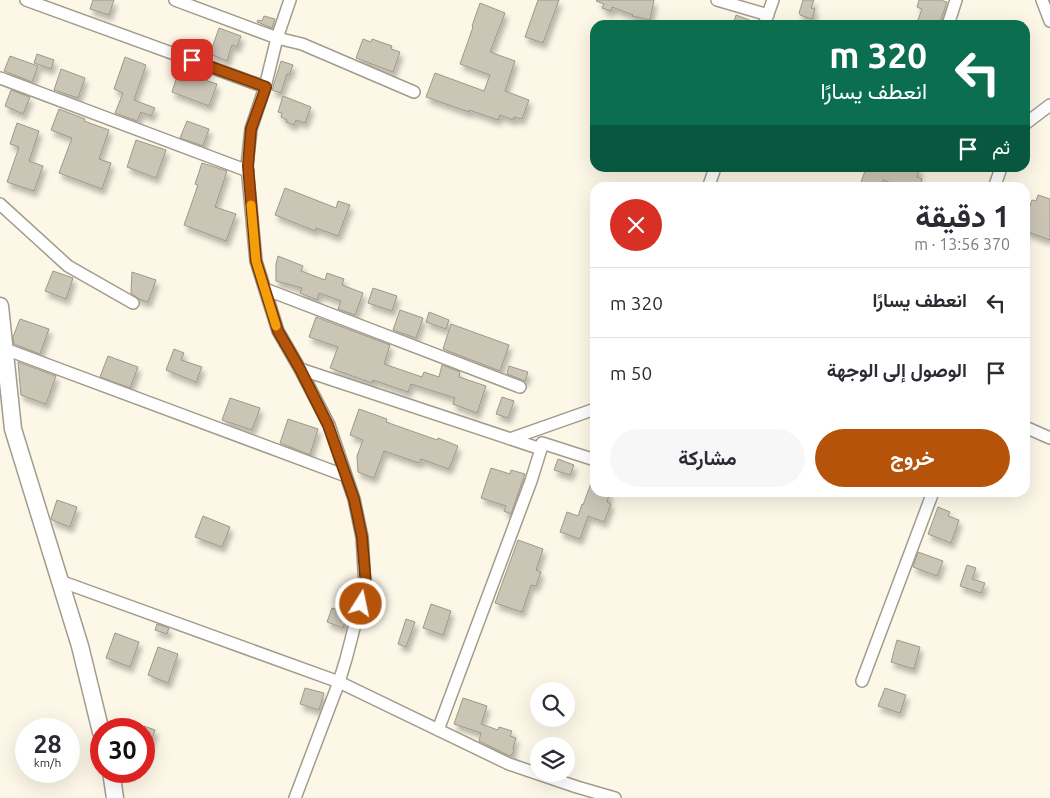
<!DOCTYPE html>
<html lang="ar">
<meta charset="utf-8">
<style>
:root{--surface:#fff;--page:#f7f7f7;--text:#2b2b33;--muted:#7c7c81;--line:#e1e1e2;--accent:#b45309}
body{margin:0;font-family:Ubuntu,Vazirmatn,sans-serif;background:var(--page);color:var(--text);direction:rtl;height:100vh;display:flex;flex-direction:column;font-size:19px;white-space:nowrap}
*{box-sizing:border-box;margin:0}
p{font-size:16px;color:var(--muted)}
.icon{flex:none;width:28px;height:28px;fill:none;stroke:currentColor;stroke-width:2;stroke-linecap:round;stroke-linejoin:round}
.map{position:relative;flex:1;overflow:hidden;direction:ltr}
.panel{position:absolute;left:590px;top:182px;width:440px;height:315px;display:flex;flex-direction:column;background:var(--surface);border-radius:15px;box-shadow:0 5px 20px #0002;direction:rtl}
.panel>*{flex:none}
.banner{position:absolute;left:590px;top:20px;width:440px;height:152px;border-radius:15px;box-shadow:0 5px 20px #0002;direction:rtl;background:#0b6e4f;color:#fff;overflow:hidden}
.tools{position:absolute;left:530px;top:682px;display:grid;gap:10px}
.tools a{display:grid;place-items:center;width:45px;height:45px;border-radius:50%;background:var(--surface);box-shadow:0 5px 20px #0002;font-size:25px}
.speed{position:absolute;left:15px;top:718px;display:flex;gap:10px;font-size:25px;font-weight:700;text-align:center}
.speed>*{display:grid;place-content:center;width:65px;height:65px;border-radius:50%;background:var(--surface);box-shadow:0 5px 20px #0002;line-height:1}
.speed small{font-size:12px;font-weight:400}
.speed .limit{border:8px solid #d22;background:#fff;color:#111}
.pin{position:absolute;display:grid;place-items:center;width:42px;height:42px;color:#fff;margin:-21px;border-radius:10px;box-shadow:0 2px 8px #0006}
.me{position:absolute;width:55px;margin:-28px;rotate:10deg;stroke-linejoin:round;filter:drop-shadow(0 0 4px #0008)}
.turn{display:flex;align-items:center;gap:18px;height:105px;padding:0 20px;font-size:22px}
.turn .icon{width:65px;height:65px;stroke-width:2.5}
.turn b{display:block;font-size:35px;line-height:42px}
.then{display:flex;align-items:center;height:48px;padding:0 20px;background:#0003;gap:10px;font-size:19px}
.round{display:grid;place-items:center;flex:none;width:52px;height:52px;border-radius:26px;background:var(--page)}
.summary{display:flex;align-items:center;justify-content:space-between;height:85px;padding:0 20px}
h1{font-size:30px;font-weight:700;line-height:38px}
.primary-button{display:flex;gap:10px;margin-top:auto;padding:10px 20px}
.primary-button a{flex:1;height:58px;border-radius:30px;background:var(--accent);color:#fff;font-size:20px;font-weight:700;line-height:58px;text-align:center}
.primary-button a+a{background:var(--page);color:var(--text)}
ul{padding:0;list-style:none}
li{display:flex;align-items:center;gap:15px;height:70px;padding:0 20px;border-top:1px solid var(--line)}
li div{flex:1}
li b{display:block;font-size:19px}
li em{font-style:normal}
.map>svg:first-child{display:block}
</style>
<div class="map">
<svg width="1050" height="798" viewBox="0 0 1050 798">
<defs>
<filter id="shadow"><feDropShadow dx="3" dy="5.5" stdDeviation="2.5" flood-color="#0004"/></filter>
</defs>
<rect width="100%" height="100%" fill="#fdf7e8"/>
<path fill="#cbc5b6" stroke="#9e988a" filter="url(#shadow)" d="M 93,0 L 114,0 L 109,15 L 90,9 Z
M 538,0 L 559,0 L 543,43 L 525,37 Z
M 597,0 L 654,0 L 650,20 L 632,16 L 633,15 L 612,7 L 611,11 L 602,8 L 604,4 L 596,1 Z
M 803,0 L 814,0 L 811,8 L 815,9 L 812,19 L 800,15 L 800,14 L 799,13 Z
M 919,0 L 940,0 L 947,2 L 939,25 L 916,25 L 922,9 L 917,7 Z
M 480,3 L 505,13 L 490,52 L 515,61 L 505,91 L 529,100 L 522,119 L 514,117 L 513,120 L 500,115 L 498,120 L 469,110 L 469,112 L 426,97 L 435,73 L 484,91 L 490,75 L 460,64 L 473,27 L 472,26 Z
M 736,15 L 757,23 L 757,25 L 733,25 Z
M 264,16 L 275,19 L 272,28 L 257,22 L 258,20 L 262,21 Z
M 219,28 L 241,36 L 237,47 L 232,45 L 227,61 L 210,54 Z
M 363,39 L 371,42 L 372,39 L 392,46 L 391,49 L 400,52 L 393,72 L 356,58 Z
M 37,54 L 54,60 L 51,69 L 34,63 Z
M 10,56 L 38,66 L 32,82 L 4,71 Z
M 125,57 L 146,65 L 134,100 L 155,108 L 151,116 L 141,112 L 137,121 L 115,113 L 123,93 L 114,89 Z
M 281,61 L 293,65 L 289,75 L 287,74 L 281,93 L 272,90 Z
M 61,69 L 85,78 L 78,98 L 54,90 Z
M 178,73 L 199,79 L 199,78 L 217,84 L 209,106 L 172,92 Z
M 11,90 L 30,97 L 23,114 L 5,106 Z
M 283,96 L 311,107 L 305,123 L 296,120 L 294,125 L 286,122 L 287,120 L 281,117 L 282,113 L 278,112 Z
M 59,109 L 85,119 L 84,121 L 109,130 L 99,159 L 111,163 L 102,189 L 59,173 L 72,138 L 51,130 Z
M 187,121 L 209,129 L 203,146 L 180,138 Z
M 17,123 L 39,131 L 29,161 L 43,166 L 34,191 L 7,182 L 19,147 L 10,144 Z
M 136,140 L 166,150 L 156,178 L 127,167 Z
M 202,163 L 227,171 L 215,207 L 236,214 L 226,241 L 184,225 L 198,185 L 195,184 Z
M 866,168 L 896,168 L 908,171 L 909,168 L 920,168 L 917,177 L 922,179 L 919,188 L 905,188 L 883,180 L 881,188 L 859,188 Z
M 285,188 L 336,208 L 338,201 L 350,205 L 338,236 L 316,228 L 315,231 L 275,215 Z
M 1038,195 L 1050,199 L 1050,240 L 1025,231 L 1025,220 L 1032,200 L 1036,201 Z
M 278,256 L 303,266 L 301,271 L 325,280 L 327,273 L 344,279 L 342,285 L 363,293 L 355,315 L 338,309 L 341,301 L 319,293 L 317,300 L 300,293 L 302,288 L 276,281 L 276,264 Z
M 53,271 L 73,278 L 66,299 L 45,291 Z
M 132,272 L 156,280 L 148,302 L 139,299 L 131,293 Z
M 373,288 L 397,296 L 392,311 L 368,303 Z
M 400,310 L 423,318 L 416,338 L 393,330 Z
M 429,312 L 449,320 L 446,329 L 426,322 Z
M 316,317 L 390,345 L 384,364 L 422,377 L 424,372 L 439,377 L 442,365 L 460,372 L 459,377 L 486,386 L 477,413 L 453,404 L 455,398 L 411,384 L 408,392 L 373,380 L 372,383 L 330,368 L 338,347 L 309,337 Z
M 20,319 L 49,329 L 40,354 L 14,344 L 13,337 Z
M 451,324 L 509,345 L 500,371 L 443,349 Z
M 174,349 L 184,353 L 181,360 L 202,367 L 196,382 L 166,370 Z
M 108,356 L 138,367 L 130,388 L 100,377 Z
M 18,362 L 56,376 L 46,404 L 21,395 Z
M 509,366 L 528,372 L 525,381 L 507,374 Z
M 502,397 L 514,401 L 508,418 L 496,414 Z
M 230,398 L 260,408 L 252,430 L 222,420 Z
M 359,409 L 387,419 L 386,422 L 437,440 L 438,438 L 458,446 L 449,469 L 421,459 L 419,463 L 384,451 L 374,478 L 358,472 L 357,456 L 363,440 L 350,435 Z
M 288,419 L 318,429 L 310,455 L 280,443 Z
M 558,459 L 574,465 L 570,475 L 554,470 Z
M 491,468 L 510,474 L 511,470 L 525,474 L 511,514 L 504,511 L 506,506 L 481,498 Z
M 594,475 L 595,476 L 595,492 L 610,492 L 607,502 L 611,504 L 604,522 L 588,516 L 580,539 L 560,532 L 567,512 L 578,516 L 582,504 L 583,505 Z
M 57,500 L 77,507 L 70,527 L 52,520 L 51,518 Z
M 938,507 L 950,512 L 948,516 L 959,520 L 951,543 L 928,534 Z
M 203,516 L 230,527 L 222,547 L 195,537 Z
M 518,540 L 543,549 L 536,570 L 541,572 L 536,586 L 531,585 L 522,612 L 495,603 Z
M 918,552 L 943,561 L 937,576 L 913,567 Z
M 967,565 L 976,568 L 972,579 L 985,583 L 981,593 L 960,586 Z
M 431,604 L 451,611 L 443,635 L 423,628 Z
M 332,608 L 348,613 L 343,628 L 327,622 Z
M 406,619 L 415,622 L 406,647 L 398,644 Z
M 157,624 L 169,628 L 167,634 L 155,630 Z
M 115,633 L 139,642 L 130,667 L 106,658 Z
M 897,640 L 920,647 L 914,669 L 891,662 Z
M 158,647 L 178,654 L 168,683 L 148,675 Z
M 305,688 L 324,693 L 319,710 L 300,704 Z
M 885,688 L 906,695 L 900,713 L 878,706 Z
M 463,698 L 487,706 L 481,724 L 498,730 L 499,727 L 512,731 L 510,736 L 516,738 L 513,748 L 514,752 L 510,756 L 479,741 L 481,733 L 454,724 Z
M 144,726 L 155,730 L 146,758 L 144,758 Z"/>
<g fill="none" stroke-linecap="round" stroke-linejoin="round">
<defs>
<path id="street" d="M 26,0 L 265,87
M 175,0 L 277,38 L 302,44 L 414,92
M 290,0 L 277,38 L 265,87 L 251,129 L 247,166 L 256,261 L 278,331 L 300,369 L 329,425 L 354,499 L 362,537 L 365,586 L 346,659 L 339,682 L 295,798
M 717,0 L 768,15
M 1042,0 L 1050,21
M 764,25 L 773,0
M 948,25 L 956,0
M 0,78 L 248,171
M 1025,124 L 1050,105
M 708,188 L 715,168
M 994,188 L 1001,168
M 0,204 L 68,266 L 133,303
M 265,289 L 520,387
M 5,349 L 346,476
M 300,369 L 541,449 L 531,481 L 438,730
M 1025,427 L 1050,438
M 510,439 L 595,409
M 541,449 L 542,443 L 595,460
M 60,581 L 339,682 L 509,764 L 577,787 L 615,798
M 862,681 L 933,492"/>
<path id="secondary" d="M 0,306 L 13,429 L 80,646 L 101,732
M 111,771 L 115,798"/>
</defs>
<use href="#street" stroke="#a19c8d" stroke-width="14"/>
<use href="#secondary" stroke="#a19c8d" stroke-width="19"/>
<use href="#street" stroke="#fff" stroke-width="11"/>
<use href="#secondary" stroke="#fff" stroke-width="16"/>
</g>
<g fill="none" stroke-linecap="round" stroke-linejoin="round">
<defs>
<path id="route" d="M 192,60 L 266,87 L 251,129 L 248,166 L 256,261 L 278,331 L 300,369 L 328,425 L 354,499 L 362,537 L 366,586 L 361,604"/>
</defs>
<use href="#route" stroke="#753606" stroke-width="12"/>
<use href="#route" stroke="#b45309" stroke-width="9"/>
<path stroke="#f59e0b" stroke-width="9" d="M 251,205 L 256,261 L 276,326"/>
</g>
</svg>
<div class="tools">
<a><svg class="icon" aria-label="search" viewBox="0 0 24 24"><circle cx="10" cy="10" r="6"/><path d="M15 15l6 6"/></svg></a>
<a><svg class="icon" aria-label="layers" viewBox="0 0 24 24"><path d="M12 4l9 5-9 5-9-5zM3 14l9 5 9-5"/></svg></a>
</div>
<div class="speed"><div>28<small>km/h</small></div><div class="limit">30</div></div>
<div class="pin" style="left:192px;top:60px;background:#d93025"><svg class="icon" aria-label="arrive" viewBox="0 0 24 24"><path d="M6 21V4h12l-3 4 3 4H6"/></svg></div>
<svg class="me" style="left:361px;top:604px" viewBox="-20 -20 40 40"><circle r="17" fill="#b45309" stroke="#fff" stroke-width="3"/><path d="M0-11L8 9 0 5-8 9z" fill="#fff"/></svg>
<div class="banner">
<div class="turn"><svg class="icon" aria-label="left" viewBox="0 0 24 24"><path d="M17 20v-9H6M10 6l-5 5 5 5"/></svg><div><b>320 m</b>انعطف يسارًا</div></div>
<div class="then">ثم<svg class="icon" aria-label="arrive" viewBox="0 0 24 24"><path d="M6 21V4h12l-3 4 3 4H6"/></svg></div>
</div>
<section class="panel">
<div class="summary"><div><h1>1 دقيقة</h1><p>370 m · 13:56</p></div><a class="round" style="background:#d93025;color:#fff"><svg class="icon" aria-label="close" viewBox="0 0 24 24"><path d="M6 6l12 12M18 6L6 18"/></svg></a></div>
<ul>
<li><svg class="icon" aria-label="left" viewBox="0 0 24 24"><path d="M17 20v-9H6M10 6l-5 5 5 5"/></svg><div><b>انعطف يسارًا</b></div><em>320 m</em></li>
<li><svg class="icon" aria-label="arrive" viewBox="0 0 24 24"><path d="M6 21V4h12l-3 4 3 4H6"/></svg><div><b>الوصول إلى الوجهة</b></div><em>50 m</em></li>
</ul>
<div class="primary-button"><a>خروج</a><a>مشاركة</a></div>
</section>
</div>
